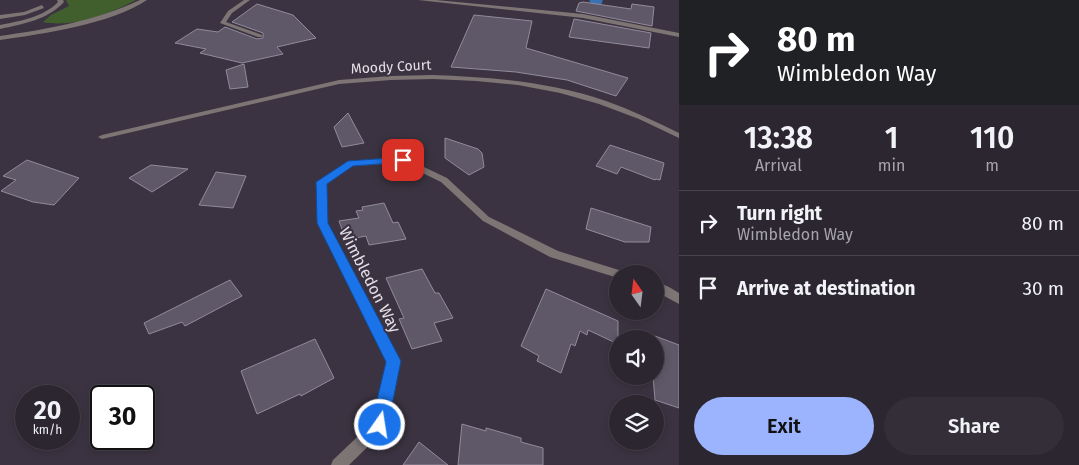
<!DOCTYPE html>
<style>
:root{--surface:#2c2631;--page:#342e39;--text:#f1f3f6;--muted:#a6a5ab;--line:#48434d;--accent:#9cb4fd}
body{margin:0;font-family:"Fira Sans",sans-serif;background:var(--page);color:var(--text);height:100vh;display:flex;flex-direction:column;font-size:19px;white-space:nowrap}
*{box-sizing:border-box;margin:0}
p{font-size:16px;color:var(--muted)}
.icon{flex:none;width:28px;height:28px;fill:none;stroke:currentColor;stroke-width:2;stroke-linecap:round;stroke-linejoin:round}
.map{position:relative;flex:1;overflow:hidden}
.side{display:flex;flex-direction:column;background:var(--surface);width:400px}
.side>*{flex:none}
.banner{background:#202124;color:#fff;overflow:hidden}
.needle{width:32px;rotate:346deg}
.tools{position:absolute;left:609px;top:265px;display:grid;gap:10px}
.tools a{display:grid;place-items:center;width:55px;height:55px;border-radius:50%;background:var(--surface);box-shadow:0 2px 8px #0003,0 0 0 1px var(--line);font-size:25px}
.speed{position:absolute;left:15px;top:385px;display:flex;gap:10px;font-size:25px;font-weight:700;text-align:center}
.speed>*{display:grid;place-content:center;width:65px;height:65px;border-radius:50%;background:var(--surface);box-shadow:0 2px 8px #0003,0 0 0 1px var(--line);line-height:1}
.speed small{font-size:12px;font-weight:400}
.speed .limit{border:2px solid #111;border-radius:8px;background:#fff;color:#111}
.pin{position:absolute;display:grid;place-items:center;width:42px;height:42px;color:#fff;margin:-21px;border-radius:10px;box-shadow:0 2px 8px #0006}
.me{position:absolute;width:55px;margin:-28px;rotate:13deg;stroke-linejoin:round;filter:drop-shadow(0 0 4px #0008)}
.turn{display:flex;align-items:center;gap:18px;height:105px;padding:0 15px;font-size:22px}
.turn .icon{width:65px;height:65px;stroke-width:2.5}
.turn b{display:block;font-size:35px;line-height:42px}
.eta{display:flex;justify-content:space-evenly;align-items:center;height:85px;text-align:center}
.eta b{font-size:30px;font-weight:600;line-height:35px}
.button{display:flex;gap:10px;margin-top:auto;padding:10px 15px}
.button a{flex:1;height:58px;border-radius:30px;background:var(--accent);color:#111;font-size:20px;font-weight:600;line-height:58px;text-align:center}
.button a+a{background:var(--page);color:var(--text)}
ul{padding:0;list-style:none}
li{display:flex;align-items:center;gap:15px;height:65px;padding:0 15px;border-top:1px solid var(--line)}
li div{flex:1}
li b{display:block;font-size:19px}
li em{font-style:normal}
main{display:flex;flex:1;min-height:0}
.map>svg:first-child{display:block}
</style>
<main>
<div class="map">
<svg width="679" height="465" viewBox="0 0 679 465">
<rect width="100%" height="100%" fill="#3b3341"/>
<path fill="#415f2d" d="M 66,0 L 136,0 C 110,14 72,28 43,22 L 51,15 L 69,6 Z"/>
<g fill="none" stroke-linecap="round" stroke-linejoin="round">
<path stroke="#3972b2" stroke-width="7" d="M 593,0 L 599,1"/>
</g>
<path fill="#5e5868" stroke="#918b9c" d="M 583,2 L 631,9 L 632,4 L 654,7 L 652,26 L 576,11 L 579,3 Z
M 257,4 L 293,15 L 316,38 L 277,47 L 283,54 L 242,63 L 200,53 L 206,49 L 175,43 L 197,29 L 218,32 L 225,27 L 257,39 L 263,38 L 263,33 L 232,22 Z
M 474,15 L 532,21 L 526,48 L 628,78 L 616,96 L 567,80 L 516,72 L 451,67 Z
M 574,19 L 651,33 L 649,48 L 569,37 Z
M 244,64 L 248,87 L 230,89 L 226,70 Z
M 348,113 L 364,143 L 342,147 L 334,127 Z
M 445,138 L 478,149 L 482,153 L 484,167 L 469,175 L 445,158 Z
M 610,145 L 664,163 L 660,180 L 656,179 L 655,180 L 621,167 L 617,174 L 596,166 Z
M 27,160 L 79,178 L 54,205 L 33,202 L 1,191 L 16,180 L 3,176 Z
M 151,165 L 188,169 L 152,192 L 129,178 Z
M 216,172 L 246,176 L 233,208 L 199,205 Z
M 384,203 L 393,223 L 398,222 L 406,239 L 369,245 L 366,236 L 346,240 L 339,221 L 359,218 L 356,211 L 363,210 L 362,207 Z
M 591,208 L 651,227 L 649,242 L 625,242 L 586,229 Z
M 422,269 L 435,293 L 439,293 L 453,318 L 434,323 L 442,341 L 412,349 L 399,319 L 404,318 L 386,278 Z
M 230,280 L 242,296 L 185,326 L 182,322 L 149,334 L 144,323 Z
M 546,289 L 618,321 L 618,344 L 588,330 L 587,335 L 580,331 L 575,346 L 571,344 L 561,373 L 537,361 L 539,356 L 521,346 Z
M 655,336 L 679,345 L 679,408 L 655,400 L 653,376 L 655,376 Z
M 315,339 L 334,378 L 301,396 L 300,394 L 257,414 L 241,371 Z
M 462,424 L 486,431 L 486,428 L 521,438 L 521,442 L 543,448 L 543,465 L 458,465 Z
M 419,442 L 448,465 L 403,465 Z"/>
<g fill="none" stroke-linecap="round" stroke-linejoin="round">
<path fill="#7d7474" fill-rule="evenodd" d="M 57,0 L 63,0 L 64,2 C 48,20 22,24 0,29 L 0,25 C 20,21 44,17 58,2 Z
M 140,0 L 147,0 C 112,24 42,34 0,40 L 0,36 C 48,29 95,21 140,0 Z
M 42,5 L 44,8 L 25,15 L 0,19 L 0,15 L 24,12 Z"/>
<path fill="#7d7474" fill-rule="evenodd" d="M 244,0 L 250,0 L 232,13 L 226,22 L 262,35 L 262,37 L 258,37 L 220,23 L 228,11 Z
M 418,0 L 436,0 L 583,14 L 679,33 L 679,37 L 583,18 Z
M 433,75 C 491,77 550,82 606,101 C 631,110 655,121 679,133 L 679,138 L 639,119 L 599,104 L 560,93 L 518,85 L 476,81 L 433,79 L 391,80 L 339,84 L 102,139 L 98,137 L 102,135 L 339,80 L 391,76 Z
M 403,157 L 447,178 L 489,217 L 558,251 L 622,271 L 623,274 L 618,274 L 618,278 L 550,257 L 483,221 L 441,182 L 402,163 L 353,166 L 326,183 L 327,223 L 400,361 L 385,430 L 349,465 L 331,465 L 333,460 L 374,421 L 388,361 L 317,223 L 318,182 L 348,161 Z
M 655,281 L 669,287 L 679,293 L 679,304 L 655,291 Z"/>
</g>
<path fill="#1a73e8" stroke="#114b97" d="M 403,157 L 407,158 L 407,162 L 353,166 L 327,184 L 328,223 L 401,361 L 388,425 L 385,431 L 380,433 L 374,431 L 371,425 L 386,362 L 317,223 L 316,182 L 348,161 Z"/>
<g text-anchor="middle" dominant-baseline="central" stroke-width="4" stroke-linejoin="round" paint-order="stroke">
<g font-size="14" fill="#e4dfe8" stroke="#3b3341">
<text transform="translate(391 67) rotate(-3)">Moody Court</text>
</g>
<g font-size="16" fill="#e4dfe8" stroke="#3b3341">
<text transform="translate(370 280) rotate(63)">Wimbledon Way</text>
</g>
</g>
</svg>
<div class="tools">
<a><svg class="needle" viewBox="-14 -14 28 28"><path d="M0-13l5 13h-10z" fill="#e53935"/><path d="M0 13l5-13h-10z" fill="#a6a5ab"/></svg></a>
<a><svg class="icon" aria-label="sound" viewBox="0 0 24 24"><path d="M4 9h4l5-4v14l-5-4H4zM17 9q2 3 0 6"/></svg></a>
<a><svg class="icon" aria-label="layers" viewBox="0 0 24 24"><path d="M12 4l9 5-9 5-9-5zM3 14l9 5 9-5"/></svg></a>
</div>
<div class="speed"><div>20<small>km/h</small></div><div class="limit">30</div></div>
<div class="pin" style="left:403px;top:160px;background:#d93025"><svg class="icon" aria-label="arrive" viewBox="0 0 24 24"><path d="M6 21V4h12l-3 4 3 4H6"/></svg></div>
<svg class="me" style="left:380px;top:425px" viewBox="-20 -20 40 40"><circle r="17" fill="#1a73e8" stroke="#fff" stroke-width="3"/><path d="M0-11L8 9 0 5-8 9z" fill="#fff"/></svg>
</div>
<section class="side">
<div class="banner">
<div class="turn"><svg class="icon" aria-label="right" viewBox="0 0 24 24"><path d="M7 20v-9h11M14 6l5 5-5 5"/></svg><div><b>80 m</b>Wimbledon Way</div></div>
</div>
<div class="eta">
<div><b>13:38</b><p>Arrival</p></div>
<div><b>1</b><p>min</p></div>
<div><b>110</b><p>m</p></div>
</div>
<ul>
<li><svg class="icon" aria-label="right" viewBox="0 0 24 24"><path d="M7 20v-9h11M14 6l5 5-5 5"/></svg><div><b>Turn right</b><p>Wimbledon Way</p></div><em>80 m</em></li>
<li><svg class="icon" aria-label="arrive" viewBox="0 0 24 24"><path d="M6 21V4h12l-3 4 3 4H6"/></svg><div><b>Arrive at destination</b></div><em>30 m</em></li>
</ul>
<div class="button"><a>Exit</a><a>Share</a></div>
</section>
</main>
